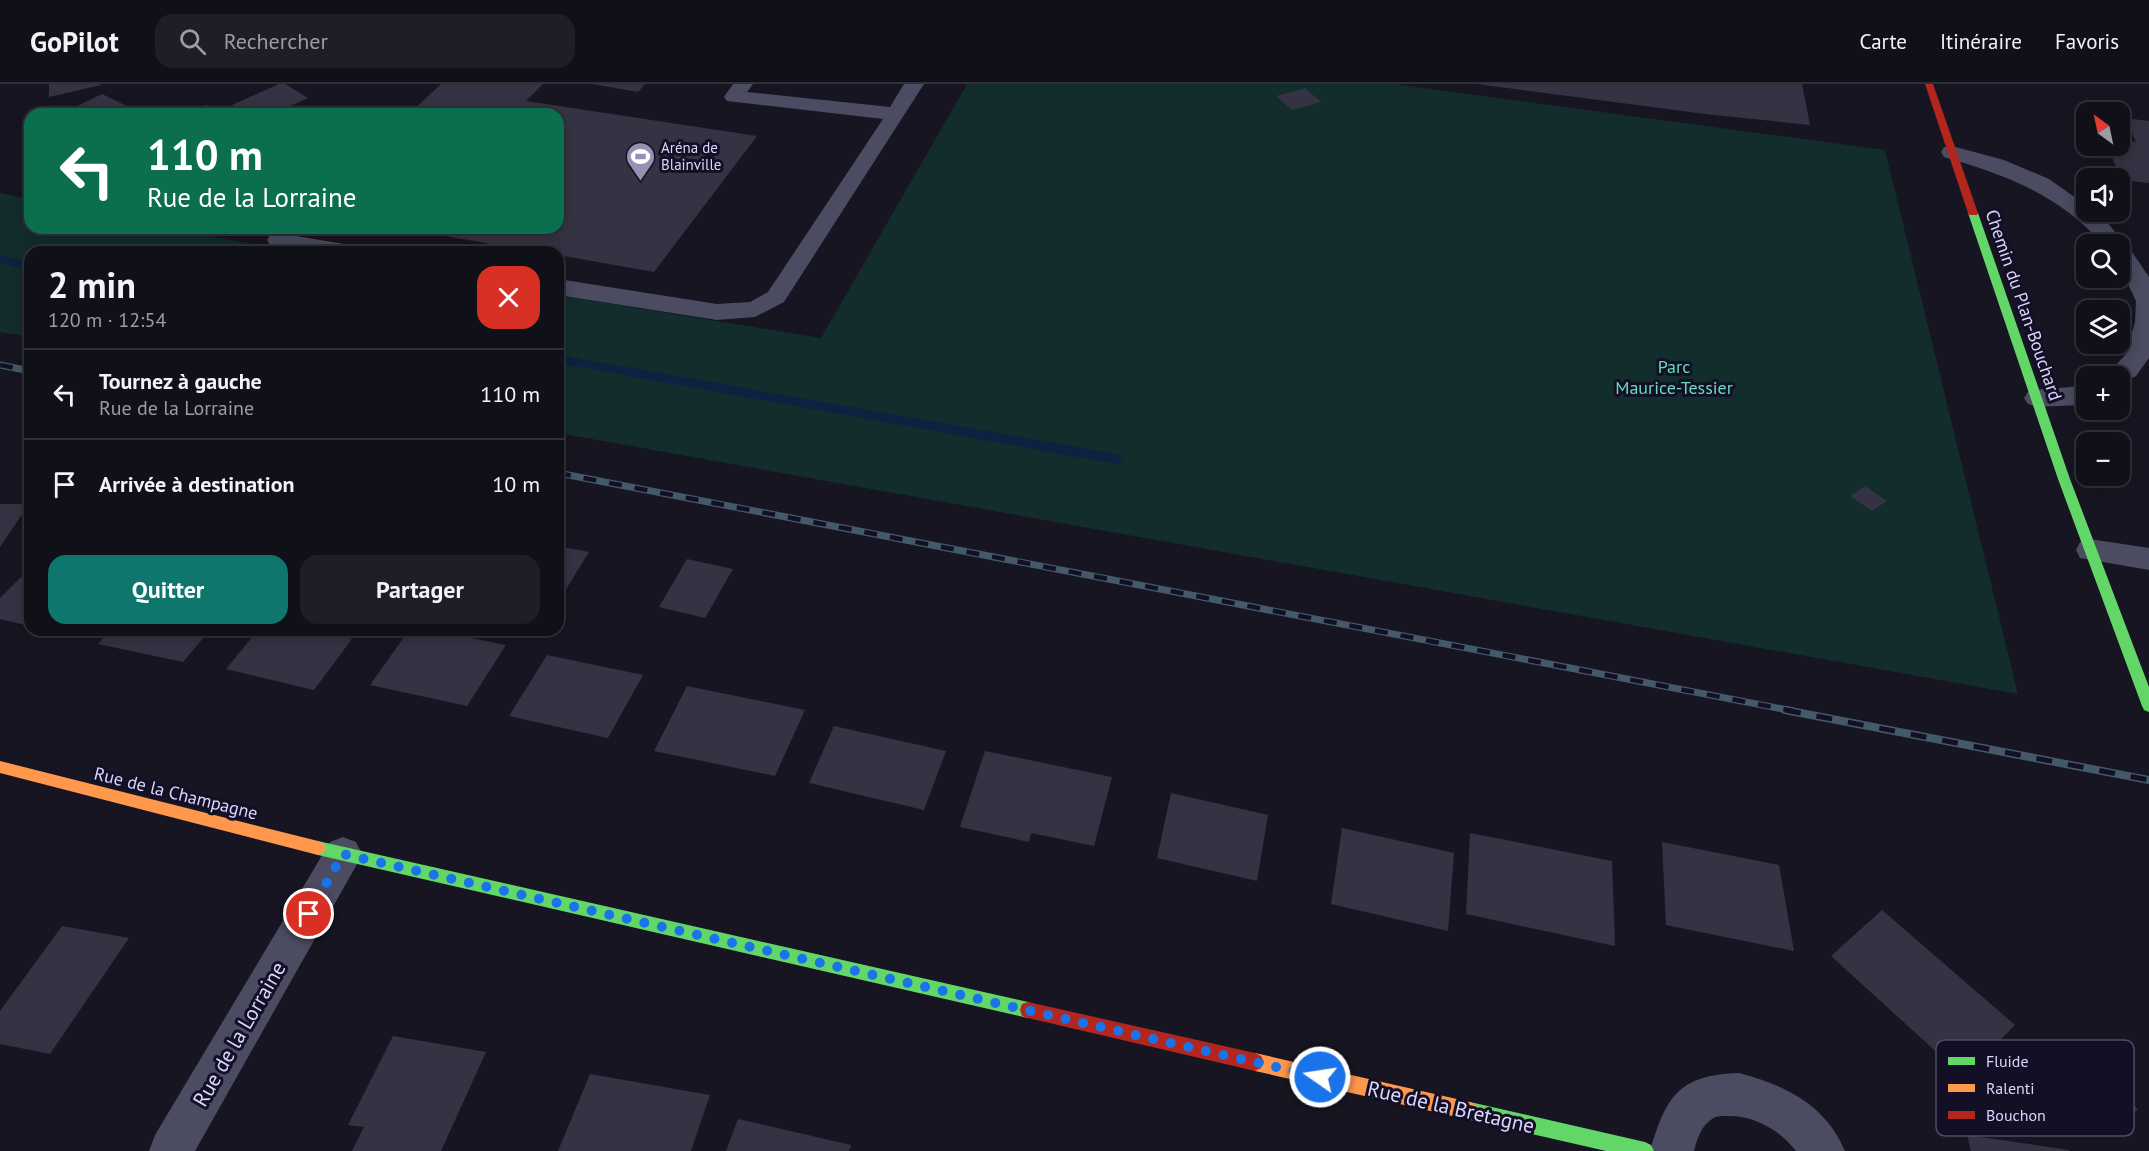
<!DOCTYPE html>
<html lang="fr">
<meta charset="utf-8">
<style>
:root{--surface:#101019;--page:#1e1e26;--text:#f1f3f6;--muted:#9c9da2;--line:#303038;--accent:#0f766e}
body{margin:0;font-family:"PT Sans",sans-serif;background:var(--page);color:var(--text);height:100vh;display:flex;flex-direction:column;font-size:22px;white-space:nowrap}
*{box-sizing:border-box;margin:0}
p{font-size:20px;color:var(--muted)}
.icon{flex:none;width:33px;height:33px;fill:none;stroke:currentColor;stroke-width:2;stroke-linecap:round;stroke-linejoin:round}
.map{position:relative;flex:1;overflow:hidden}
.details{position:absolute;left:24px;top:162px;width:540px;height:390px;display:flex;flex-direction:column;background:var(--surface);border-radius:18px;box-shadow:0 3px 15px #0003,0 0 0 2px var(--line)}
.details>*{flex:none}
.banner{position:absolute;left:24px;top:24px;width:540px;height:126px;border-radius:18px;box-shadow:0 3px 15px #0003,0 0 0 2px var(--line);background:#0b6e4f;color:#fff;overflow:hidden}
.needle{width:39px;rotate:327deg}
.tools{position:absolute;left:2076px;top:18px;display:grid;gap:12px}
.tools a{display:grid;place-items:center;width:54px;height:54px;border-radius:12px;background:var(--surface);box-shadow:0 3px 15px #0003,0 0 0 2px var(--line);font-size:30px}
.pin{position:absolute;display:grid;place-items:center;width:51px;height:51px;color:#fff;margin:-26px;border:3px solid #fff;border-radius:50%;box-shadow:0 2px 6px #0007}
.me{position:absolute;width:66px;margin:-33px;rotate:283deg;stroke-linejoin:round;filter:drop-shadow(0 0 4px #0008)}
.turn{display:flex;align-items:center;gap:21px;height:126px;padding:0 24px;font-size:27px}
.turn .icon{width:78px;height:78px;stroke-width:2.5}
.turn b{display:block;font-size:42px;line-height:51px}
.round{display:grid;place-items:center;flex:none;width:63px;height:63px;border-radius:18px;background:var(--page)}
.overview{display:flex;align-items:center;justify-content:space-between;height:102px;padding:0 24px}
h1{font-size:36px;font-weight:700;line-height:45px}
.button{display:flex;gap:12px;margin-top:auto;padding:12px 24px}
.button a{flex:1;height:69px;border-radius:18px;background:var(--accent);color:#fff;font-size:24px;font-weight:700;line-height:69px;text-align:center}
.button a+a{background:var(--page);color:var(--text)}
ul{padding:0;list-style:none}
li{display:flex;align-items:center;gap:18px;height:90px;padding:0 24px;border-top:2px solid var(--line)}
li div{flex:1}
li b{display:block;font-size:22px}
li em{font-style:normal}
header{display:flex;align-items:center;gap:36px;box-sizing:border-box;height:84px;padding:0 30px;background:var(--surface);border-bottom:2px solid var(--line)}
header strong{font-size:28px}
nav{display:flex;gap:33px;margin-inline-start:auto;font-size:21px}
.search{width:420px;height:54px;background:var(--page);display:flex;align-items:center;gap:15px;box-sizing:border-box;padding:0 21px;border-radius:18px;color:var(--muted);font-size:22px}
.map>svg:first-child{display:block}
</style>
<header>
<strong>GoPilot</strong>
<div class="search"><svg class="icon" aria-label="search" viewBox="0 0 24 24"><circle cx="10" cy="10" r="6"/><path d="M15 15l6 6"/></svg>Rechercher</div>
<nav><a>Carte</a><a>Itinéraire</a><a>Favoris</a></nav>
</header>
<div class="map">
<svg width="2149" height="1067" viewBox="0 0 2149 1067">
<rect width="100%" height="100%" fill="#161521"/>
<path fill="#132c2c" d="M 967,0 L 1394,0 L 1885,66 L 2018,610 L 558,349 L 558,211 L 821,254 Z
M 0,109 L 30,115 L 30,144 L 166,144 L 296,168 L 30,168 L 30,253 L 0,248 Z"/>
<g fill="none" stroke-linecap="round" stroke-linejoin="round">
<path fill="#0d2140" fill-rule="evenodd" d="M 0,171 L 30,177 L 30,185 L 0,179 Z
M 558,271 L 1117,370 L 1124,375 L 1117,380 L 558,279 Z"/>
</g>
<path fill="#353343" d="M 49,0 L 101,0 L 101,1 L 49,13 Z
M 279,0 L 285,0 L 308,14 L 273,30 L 245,30 L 232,21 Z
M 441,0 L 543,0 L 526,17 L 757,52 L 654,188 L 558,171 L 558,168 L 538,168 L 405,145 L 558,144 L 558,30 L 409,30 Z
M 592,0 L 645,0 L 638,8 Z
M 1477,0 L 1802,0 L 1810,41 L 1705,30 Z
M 1305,4 L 1321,18 L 1292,26 L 1276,12 Z
M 102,10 L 135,26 L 127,30 L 61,30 Z
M 208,21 L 205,30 L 147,30 L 147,29 Z
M 2125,34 L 2149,37 L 2149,99 L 2122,96 L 2107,62 L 2120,62 L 2120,55 L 2136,58 Z
M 1865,402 L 1887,417 L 1872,427 L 1850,412 Z
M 0,420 L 29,420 L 0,463 Z
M 558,462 L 589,468 L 560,515 L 558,514 Z
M 687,475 L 733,485 L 705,534 L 659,523 Z
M 30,484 L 30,542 L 0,535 L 0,514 Z
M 110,546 L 210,546 L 183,578 L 98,560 Z
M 258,546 L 313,546 L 352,555 L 314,606 L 226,585 Z
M 409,546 L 432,546 L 506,561 L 467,622 L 370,601 Z
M 547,571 L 643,591 L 608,654 L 509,632 Z
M 687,602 L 805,626 L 775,692 L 654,667 Z
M 834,642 L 946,667 L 924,726 L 809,699 Z
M 985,667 L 1112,693 L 1094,762 L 1031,749 L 1029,758 L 960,743 Z
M 1171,709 L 1268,731 L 1257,797 L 1157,774 Z
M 1342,744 L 1454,769 L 1448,847 L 1331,820 Z
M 1470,749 L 1612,777 L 1615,862 L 1466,830 Z
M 1662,758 L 1779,781 L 1794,867 L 1666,841 Z
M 1882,826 L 2015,941 L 1964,993 L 1831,872 Z
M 62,842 L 129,854 L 50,970 L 0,960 L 0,927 Z
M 393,952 L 486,968 L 441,1067 L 352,1067 L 364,1043 L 348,1041 Z
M 2098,975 L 2138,1026 L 2082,1047 L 2043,994 Z
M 590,990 L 710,1011 L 691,1067 L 558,1067 Z
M 738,1035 L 851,1061 L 849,1067 L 726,1067 Z
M 1967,1051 L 2069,1066 L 2069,1067 L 1971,1067 Z"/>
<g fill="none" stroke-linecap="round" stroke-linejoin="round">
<path fill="#4b4b61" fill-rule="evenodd" d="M 733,0 L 753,0 L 747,8 L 890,23 L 904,0 L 924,0 L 784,218 L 755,233 L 717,236 L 558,211 L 558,195 L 717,220 L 750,218 L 768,208 L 883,35 L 727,17 L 724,13 Z
M 1952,62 L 2004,76 L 2049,95 L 2086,121 L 2086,128 L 2097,128 L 2101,130 L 2125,161 L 2128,162 L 2149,193 L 2149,274 L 2136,292 L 2120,300 L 2120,292 L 2106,292 L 2126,270 L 2135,238 L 2136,217 L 2120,183 L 2120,160 L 2102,160 C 2062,112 2004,90 1944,73 L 1941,68 L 1944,63 Z
M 278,149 L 350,161 L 358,163 L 362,168 L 308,168 L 270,161 L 267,156 L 270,151 Z
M 2086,300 L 2086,319 L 2081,321 L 2037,323 L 2028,320 L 2024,314 L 2028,308 C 2047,302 2067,306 2086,300 Z
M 2090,455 L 2149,464 L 2149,486 L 2080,474 L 2076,466 L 2080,458 Z"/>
<path fill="#4b4b61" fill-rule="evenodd" d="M 343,753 L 356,758 L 362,770 L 356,782 L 195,1067 L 149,1067 L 155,1051 L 330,758 Z
M 1739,989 C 1785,1001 1826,1021 1845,1067 L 1796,1067 C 1779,1045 1753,1031 1726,1032 C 1721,1032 1716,1032 1712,1035 C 1701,1042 1697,1055 1694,1067 L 1650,1067 C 1666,1013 1678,991 1739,989 Z"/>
<path fill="#63d668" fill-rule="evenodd" d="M 1973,126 L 1978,129 L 2070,395 L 2149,603 L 2149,628 L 2144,626 L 2142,622 L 2058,395 L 1968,129 Z
M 318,757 L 1028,918 L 1034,920 L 1036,926 L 1034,932 L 1028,934 L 318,771 L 313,769 L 310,764 L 313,759 Z
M 1470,1018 L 1645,1058 L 1651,1061 L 1654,1067 L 1606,1067 L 1470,1036 L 1464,1033 L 1461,1027 L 1464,1021 Z"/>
<path fill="#ff974d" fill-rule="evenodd" d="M 0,677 L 318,757 L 323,759 L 326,764 L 323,769 L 318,771 L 0,689 Z
M 1255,969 L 1470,1018 L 1476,1021 L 1479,1027 L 1476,1033 L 1470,1036 L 1255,987 L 1249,984 L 1246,978 L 1249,972 Z"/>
<path fill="#b3261e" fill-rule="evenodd" d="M 1925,0 L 1933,0 L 1978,129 L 1977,131 L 1969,131 L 1968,129 Z
M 1028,918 L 1255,969 L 1261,972 L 1264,978 L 1261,984 L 1255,987 L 1028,934 L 1022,932 L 1020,926 L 1022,920 Z"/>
<defs>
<path id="rail-far1" d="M 0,281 L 30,287
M 558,389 L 1793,627"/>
<path id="rail" d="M 1785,626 L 2149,696"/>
</defs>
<use href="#rail-far1" stroke="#445a68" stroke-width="7"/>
<use href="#rail" stroke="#445a68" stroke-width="8"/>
<use href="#rail-far1" stroke="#131026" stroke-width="4.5" stroke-dasharray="13" stroke-linecap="butt"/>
<use href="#rail" stroke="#131026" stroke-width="5" stroke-dasharray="16" stroke-linecap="butt"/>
</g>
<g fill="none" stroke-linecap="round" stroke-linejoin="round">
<path stroke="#1a73e8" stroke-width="10" stroke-dasharray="0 18" d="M 309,830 L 343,770 L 1320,993"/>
</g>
<defs>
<symbol id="stadium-pin" viewBox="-11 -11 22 30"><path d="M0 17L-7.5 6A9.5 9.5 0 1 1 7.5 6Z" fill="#9592b1" stroke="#131026"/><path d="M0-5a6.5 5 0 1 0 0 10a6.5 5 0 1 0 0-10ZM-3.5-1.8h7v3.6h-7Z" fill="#fff"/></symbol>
</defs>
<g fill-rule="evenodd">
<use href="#stadium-pin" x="624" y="56" width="33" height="45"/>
</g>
<g text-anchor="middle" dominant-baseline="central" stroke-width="6" stroke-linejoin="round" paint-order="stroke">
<g font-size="15" fill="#dad6fe" stroke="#131026" text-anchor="start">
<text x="661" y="63">Aréna de<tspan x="661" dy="17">Blainville</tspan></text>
</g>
<g font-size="18" fill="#dad6fe" stroke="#131026">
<text transform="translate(2024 221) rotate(71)">Chemin du Plan-Bouchard</text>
<text transform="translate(176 709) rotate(14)">Rue de la Champagne</text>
</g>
<g font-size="18" fill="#64dcba" stroke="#131026">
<text x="1674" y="282">Parc<tspan x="1674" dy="21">Maurice-Tessier</tspan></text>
</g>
<g font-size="21" fill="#dad6fe" stroke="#131026">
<text transform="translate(239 950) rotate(-60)">Rue de la Lorraine</text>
<text transform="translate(1451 1023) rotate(13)">Rue de la Bretagne</text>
</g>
</g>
<rect x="1936" y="956" width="198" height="96" rx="9" fill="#131026" stroke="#4f4b67" stroke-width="1.5"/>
<rect x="1948" y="973" width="27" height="8" fill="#63d668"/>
<rect x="1948" y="1000" width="27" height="8" fill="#ff974d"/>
<rect x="1948" y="1027" width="27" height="8" fill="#b3261e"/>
<g font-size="16" fill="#dad6fe">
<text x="1986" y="983">Fluide</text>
<text x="1986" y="1010">Ralenti</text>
<text x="1986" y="1037">Bouchon</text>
</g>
</svg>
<div class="tools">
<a><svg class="needle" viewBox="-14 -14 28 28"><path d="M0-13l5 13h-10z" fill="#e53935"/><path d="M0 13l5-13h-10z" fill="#9c9da2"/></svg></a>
<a><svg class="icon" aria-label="sound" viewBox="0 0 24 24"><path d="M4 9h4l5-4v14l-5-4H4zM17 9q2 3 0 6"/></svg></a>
<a><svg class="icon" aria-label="search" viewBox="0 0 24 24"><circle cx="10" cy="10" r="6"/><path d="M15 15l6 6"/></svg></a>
<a><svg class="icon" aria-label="layers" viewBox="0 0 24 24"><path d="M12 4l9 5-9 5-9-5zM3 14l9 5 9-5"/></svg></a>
<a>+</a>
<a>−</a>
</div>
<div class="pin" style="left:309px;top:830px;background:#d93025"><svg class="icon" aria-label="arrive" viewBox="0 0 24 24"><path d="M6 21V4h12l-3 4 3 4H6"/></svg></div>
<svg class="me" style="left:1320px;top:993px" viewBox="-20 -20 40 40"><circle r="17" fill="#1a73e8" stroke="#fff" stroke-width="3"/><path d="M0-11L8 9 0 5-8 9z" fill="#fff"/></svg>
<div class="banner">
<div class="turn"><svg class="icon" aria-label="left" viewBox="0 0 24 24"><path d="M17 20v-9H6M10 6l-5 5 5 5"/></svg><div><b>110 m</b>Rue de la Lorraine</div></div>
</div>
<section class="details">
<div class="overview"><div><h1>2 min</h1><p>120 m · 12:54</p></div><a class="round" style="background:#d93025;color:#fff"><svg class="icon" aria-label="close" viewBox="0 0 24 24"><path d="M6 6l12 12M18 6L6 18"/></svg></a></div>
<ul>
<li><svg class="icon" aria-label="left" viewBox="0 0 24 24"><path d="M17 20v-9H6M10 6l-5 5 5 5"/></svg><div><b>Tournez à gauche</b><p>Rue de la Lorraine</p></div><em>110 m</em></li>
<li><svg class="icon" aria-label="arrive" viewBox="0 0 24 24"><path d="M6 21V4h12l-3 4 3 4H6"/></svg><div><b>Arrivée à destination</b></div><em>10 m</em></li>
</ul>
<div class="button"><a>Quitter</a><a>Partager</a></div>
</section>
</div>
